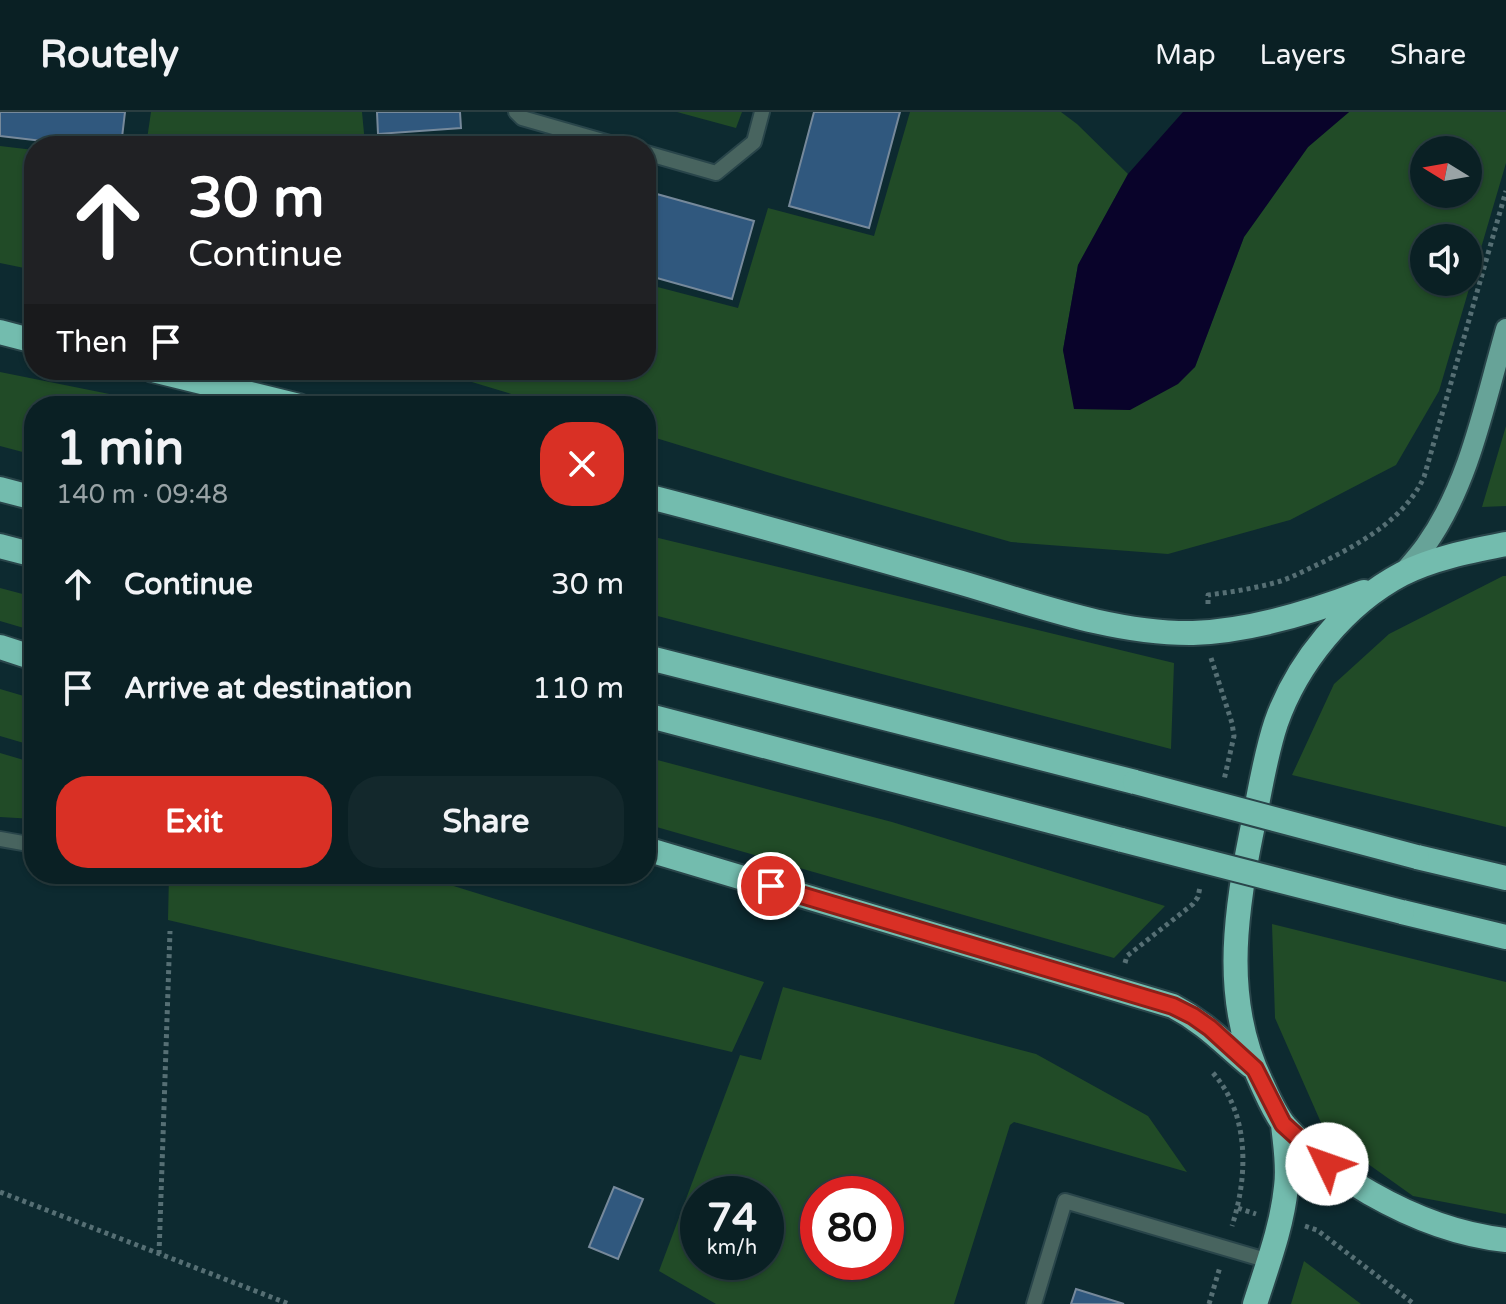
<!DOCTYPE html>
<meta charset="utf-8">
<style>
:root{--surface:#0a2024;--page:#13282c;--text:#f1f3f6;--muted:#99a3a6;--line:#2a3e41;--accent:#d93025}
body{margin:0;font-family:"Varela Round",sans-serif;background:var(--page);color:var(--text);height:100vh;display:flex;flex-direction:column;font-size:30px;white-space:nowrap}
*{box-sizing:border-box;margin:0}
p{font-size:26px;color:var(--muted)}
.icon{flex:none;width:44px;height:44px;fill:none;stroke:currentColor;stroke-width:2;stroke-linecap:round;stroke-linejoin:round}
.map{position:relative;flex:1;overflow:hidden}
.sheet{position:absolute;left:24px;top:284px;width:632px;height:488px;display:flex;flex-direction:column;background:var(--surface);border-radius:32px;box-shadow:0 2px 6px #0004,0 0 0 2px var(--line)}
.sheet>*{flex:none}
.banner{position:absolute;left:24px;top:24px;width:632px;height:244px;border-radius:32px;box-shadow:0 2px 6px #0004,0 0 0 2px var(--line);background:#202124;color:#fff;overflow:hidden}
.needle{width:52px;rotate:281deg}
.fabs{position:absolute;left:1410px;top:24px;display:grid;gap:16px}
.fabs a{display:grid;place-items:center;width:72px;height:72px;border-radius:50%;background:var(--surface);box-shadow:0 2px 6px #0004,0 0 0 2px var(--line);font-size:40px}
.speed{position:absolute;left:680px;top:1064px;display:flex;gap:16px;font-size:40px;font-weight:700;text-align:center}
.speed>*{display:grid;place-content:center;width:104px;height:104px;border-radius:50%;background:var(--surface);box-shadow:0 2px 6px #0004,0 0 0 2px var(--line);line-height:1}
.speed small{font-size:20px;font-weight:400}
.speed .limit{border:12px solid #d22;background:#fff;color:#111}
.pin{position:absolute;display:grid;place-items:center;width:68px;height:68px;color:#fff;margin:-34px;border:4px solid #fff;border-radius:50%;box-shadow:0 2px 8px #0007}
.me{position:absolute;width:88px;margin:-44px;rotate:312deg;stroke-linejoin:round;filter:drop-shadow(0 0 6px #0008)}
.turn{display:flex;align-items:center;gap:28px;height:168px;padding:0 32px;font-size:36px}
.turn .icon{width:104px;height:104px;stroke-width:2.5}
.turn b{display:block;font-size:56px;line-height:68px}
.then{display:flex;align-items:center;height:76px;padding:0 32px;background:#0003;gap:16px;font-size:30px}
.round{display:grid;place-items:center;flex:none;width:84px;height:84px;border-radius:32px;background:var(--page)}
.summary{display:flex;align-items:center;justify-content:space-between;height:136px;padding:0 32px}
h1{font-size:48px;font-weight:700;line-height:60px}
.action{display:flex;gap:16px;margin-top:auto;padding:16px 32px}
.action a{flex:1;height:92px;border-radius:32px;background:var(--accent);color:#fff;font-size:32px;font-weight:700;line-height:92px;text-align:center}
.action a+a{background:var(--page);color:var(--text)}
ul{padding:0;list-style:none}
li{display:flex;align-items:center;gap:24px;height:104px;padding:0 32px}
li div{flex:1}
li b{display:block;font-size:30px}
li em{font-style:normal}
header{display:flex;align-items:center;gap:48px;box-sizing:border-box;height:112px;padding:0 40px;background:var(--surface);border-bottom:2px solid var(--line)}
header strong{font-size:38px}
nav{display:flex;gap:44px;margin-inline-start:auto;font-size:28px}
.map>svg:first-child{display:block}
</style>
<header>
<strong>Routely</strong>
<nav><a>Map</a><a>Layers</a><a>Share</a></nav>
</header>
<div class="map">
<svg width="1506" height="1192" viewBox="0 0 1506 1192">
<rect width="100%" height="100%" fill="#0d2a30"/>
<path fill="#214b27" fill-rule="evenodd" d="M 151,0 L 362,0 L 365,32 L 443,26 L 447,34 L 146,34 Z
M 677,0 L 742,0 L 736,16 Z
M 910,0 L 1061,0 L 1077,12 L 1128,62 L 1078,153 L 1063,238 L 1075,297 L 1195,255 L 1244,125 L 1308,35 L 1349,0 L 1506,0 L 1506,51 L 1439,279 L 1396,353 L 1290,408 L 1168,442 L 1011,430 L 787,366 L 646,323 L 646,294 L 551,294 L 432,258 L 646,258 L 646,172 L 738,196 L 768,96 L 874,124 ZM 1424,38 L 1468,38 L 1468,82 L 1424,82 ZM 1424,126 L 1468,126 L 1468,170 L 1424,170 Z
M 0,34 L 34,38 L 34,158 L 0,151 Z
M 0,260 L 164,293 L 169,294 L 34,294 L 34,343 L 0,334 Z
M 1506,314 L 1506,394 L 1482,395 Z
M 646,423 L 1174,551 L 1171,637 L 646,501 Z
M 1503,464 L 1506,464 L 1506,715 L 1292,663 L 1334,572 L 1389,522 Z
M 0,476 L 34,485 L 34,519 L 0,509 Z
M 0,577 L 34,587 L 34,634 L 0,624 Z
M 0,641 L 34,651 L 34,707 L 0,705 Z
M 646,645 L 892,710 L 1165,794 L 1114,846 L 646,712 Z
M 169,762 L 415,762 L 764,870 L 732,940 L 168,808 Z
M 1272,812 L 1506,870 L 1506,1102 L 1413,1084 L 1326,1022 L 1275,906 Z
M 783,875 L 1036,942 L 1148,1004 L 1187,1060 L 1014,1010 L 1010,1013 L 954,1192 L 716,1192 L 659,1159 L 740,943 L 761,948 ZM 698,1082 L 766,1082 L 766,1150 L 698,1150 ZM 818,1082 L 886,1082 L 886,1150 L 818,1150 Z
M 1304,1149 L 1361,1192 L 1291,1192 Z"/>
<path fill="#09032a" d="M 1183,0 L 1349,0 L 1308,35 L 1244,125 L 1195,255 L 1178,272 L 1130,298 L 1074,297 L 1063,238 L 1078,153 L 1128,62 Z"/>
<path fill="#30587e" stroke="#76899b" stroke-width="2" d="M 0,0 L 125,0 L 121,34 L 85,34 L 0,24 Z
M 377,0 L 460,0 L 461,16 L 378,22 Z
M 814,0 L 900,0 L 869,116 L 789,94 Z
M 646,79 L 754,109 L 732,187 L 646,163 Z
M 614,1075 L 643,1087 L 618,1147 L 589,1135 Z
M 1076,1177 L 1124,1192 L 1071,1192 Z"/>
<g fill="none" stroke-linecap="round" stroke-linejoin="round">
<defs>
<path id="lane" d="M 516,0 L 522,6 L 620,34
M 646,41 L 716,61 L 754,30 L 762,0
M 0,727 L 34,733
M 1034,1192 L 1065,1089 L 1269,1149"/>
<path id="primary" d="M 1402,462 C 1410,453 1419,443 1426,433 C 1470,371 1485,289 1506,217"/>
<path id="highway" d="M 0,220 L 34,229
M 153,258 L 299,294
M 0,377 L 34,386
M 646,384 C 752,411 857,441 962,471 C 1037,493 1115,522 1193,521 C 1250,519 1312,500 1364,480
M 1506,432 C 1471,439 1434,446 1402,462 C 1345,492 1297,551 1276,611 C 1264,647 1259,686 1251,723 C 1234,807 1223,892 1262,972 C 1268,985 1275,1002 1285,1014 C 1309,1041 1339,1063 1370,1081 C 1412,1105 1458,1123 1506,1128
M 0,434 L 34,443
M 0,535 L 34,546
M 646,545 C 809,588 972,627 1135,670
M 646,603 L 1122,728
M 646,737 L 1173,894 C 1207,912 1223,931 1251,954
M 1417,745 L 1506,766
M 1402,800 L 1506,825
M 1255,1192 C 1267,1154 1282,1115 1286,1075 C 1289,1054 1285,1033 1283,1012"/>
</defs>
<use href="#lane" stroke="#29454a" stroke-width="18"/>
<use href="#primary" stroke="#29454a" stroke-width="24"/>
<use href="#highway" stroke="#29454a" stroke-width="28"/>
<path stroke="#566f74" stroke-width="5" stroke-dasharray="4 4" stroke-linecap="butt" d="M 1208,492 L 1208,483 C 1232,480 1257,476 1281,469 C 1295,464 1308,457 1321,451 C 1361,431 1405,407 1424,365 L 1506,79
M 1211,546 L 1232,611 L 1234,624 L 1224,668
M 1125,851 L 1127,844 L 1193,792 L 1198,785 L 1200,775
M 1213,961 C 1250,1003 1248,1064 1232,1114
M 0,1080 L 289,1192
M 1238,1096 L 1256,1102
M 1305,1114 L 1317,1118 L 1414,1192
M 159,1142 L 170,819
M 1209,1192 L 1220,1155"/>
<use href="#lane" stroke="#48645f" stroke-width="14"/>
<use href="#primary" stroke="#67a398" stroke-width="20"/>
<use href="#highway" stroke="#73bcae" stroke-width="24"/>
<defs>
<path id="highway-bridge" d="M 1135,670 L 1417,745
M 1122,728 L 1402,800"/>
</defs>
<use href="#highway-bridge" stroke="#29454a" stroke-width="28" stroke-linecap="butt"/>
<use href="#highway-bridge" stroke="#73bcae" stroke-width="24"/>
</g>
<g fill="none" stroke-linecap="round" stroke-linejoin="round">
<defs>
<path id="route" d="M 771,774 L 1173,894 L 1193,904 L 1210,916 L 1255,957 L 1283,1012 L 1327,1052"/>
</defs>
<use href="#route" stroke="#8d1f18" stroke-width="20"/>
<use href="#route" stroke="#d93025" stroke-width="14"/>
</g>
</svg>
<div class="fabs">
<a><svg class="needle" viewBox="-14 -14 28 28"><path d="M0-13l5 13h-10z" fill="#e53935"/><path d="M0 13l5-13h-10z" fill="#99a3a6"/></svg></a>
<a><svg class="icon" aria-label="sound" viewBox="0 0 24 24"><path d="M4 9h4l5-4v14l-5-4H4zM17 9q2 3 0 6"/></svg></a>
</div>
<div class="speed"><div>74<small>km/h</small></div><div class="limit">80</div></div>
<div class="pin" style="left:771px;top:774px;background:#d93025"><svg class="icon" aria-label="arrive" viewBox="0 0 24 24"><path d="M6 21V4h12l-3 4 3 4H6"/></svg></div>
<svg class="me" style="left:1327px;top:1052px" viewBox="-20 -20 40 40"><circle r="19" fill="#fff"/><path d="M0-13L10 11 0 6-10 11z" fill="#d93025"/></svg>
<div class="banner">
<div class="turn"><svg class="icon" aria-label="ahead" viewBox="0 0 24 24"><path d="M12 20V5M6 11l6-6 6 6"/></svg><div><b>30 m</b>Continue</div></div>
<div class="then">Then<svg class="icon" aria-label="arrive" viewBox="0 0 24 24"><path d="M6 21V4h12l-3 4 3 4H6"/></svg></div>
</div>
<section class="sheet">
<div class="summary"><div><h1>1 min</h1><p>140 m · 09:48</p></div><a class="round" style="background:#d93025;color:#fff"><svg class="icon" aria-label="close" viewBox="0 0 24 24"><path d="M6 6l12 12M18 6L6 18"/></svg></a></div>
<ul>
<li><svg class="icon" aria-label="ahead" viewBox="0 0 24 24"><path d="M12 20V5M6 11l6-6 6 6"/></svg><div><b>Continue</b></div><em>30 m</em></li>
<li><svg class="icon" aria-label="arrive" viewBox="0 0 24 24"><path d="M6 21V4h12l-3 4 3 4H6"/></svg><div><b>Arrive at destination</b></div><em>110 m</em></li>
</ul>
<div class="action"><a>Exit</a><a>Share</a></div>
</section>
</div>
